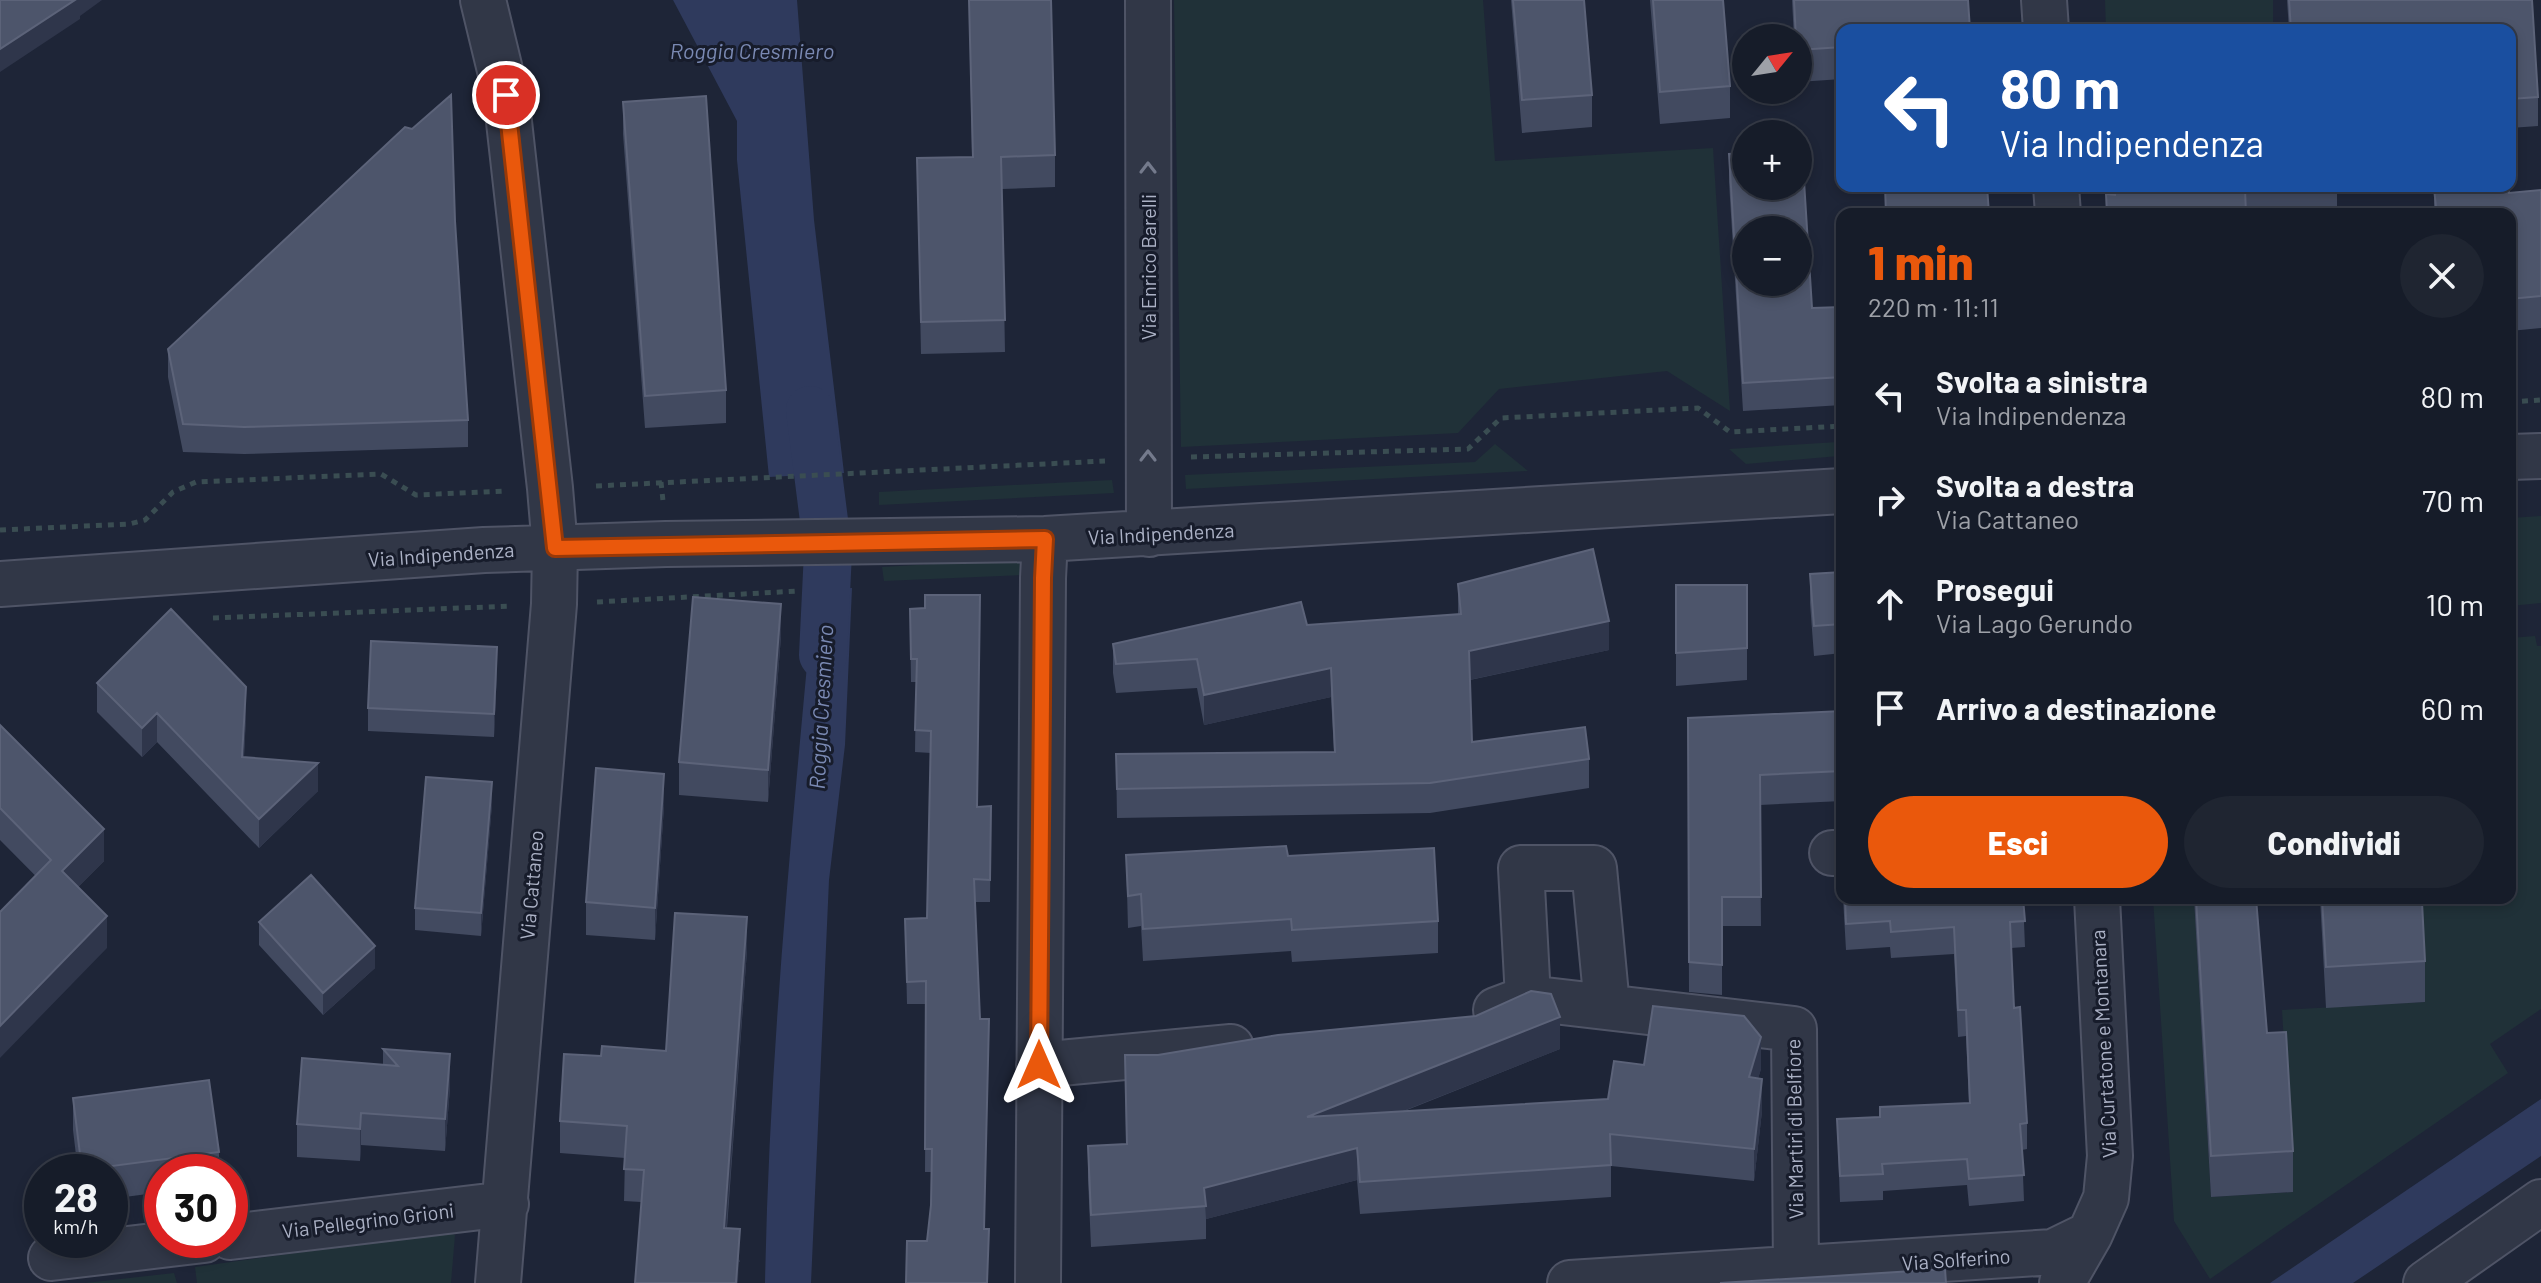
<!DOCTYPE html>
<html lang="it">
<meta charset="utf-8">
<style>
:root{--surface:#161c29;--page:#1f2531;--text:#f1f3f6;--muted:#9ea1a8;--line:#353a46;--accent:#ea580c}
body{margin:0;font-family:Barlow,sans-serif;background:var(--page);color:var(--text);height:100vh;display:flex;flex-direction:column;font-size:30px;white-space:nowrap}
*{box-sizing:border-box;margin:0}
p{font-size:26px;color:var(--muted)}
.icon{flex:none;width:44px;height:44px;fill:none;stroke:currentColor;stroke-width:2;stroke-linecap:round;stroke-linejoin:round}
.map{position:relative;flex:1;overflow:hidden}
.side{position:absolute;left:1836px;top:208px;width:680px;height:696px;display:flex;flex-direction:column;background:var(--surface);border-radius:16px;box-shadow:0 4px 12px #0003,0 0 0 2px var(--line)}
.side>*{flex:none}
.banner{position:absolute;left:1836px;top:24px;width:680px;height:168px;border-radius:16px;box-shadow:0 4px 12px #0003,0 0 0 2px var(--line);background:#1a4fa0;color:#fff;overflow:hidden}
.needle{width:52px;rotate:60deg}
.tools{position:absolute;left:1732px;top:24px;display:grid;gap:16px}
.tools a{display:grid;place-items:center;width:80px;height:80px;border-radius:50%;background:var(--surface);box-shadow:0 4px 12px #0003,0 0 0 2px var(--line);font-size:40px}
.speed{position:absolute;left:24px;top:1154px;display:flex;gap:16px;font-size:40px;font-weight:700;text-align:center}
.speed>*{display:grid;place-content:center;width:104px;height:104px;border-radius:50%;background:var(--surface);box-shadow:0 4px 12px #0003,0 0 0 2px var(--line);line-height:1}
.speed small{font-size:20px;font-weight:400}
.speed .limit{border:12px solid #d22;background:#fff;color:#111}
.pin{position:absolute;display:grid;place-items:center;width:68px;height:68px;color:#fff;margin:-34px;border:4px solid #fff;border-radius:50%;box-shadow:0 2px 8px #0007}
.me{position:absolute;width:88px;margin:-44px;rotate:0deg;stroke-linejoin:round;filter:drop-shadow(0 0 6px #0008)}
.turn{display:flex;align-items:center;gap:28px;height:168px;padding:0 32px;font-size:36px}
.turn .icon{width:104px;height:104px;stroke-width:2.5}
.turn b{display:block;font-size:56px;line-height:68px}
.round{display:grid;place-items:center;flex:none;width:84px;height:84px;border-radius:42px;background:var(--page)}
.head{display:flex;align-items:center;justify-content:space-between;height:136px;padding:0 32px}
h1{font-size:48px;font-weight:800;line-height:60px;color:var(--accent)}
.cta{display:flex;gap:16px;margin-top:auto;padding:16px 32px}
.cta a{flex:1;height:92px;border-radius:48px;background:var(--accent);color:#fff;font-size:32px;font-weight:800;line-height:92px;text-align:center}
.cta a+a{background:var(--page);color:var(--text)}
ul{padding:0;list-style:none}
li{display:flex;align-items:center;gap:24px;height:104px;padding:0 32px}
li div{flex:1}
li b{display:block;font-size:30px}
li em{font-style:normal}
.map>svg:first-child{display:block}
</style>
<div class="map">
<svg width="2541" height="1283" viewBox="0 0 2541 1283">
<rect width="100%" height="100%" fill="#1e2537"/>
<path fill="#203138" d="M 1174,0 L 1483,0 L 1495,161 L 1713,148 L 1730,411 L 1667,371 L 1499,389 L 1458,433 L 1181,447 Z
M 2105,0 L 2273,0 L 2273,30 L 2106,30 Z
M 1838,442 L 1839,456 L 1746,464 L 1729,449 Z
M 1495,444 L 1528,471 L 1186,489 L 1185,475 L 1475,462 Z
M 1112,480 L 1114,493 L 879,505 L 879,492 Z
M 2541,516 L 2541,603 L 2510,606 L 2510,518 Z
M 1019,559 L 1021,575 L 884,581 L 882,567 Z
M 2535,636 L 2537,646 L 2541,646 L 2541,1009 L 2490,1044 L 2508,1073 L 2210,1279 L 2174,1221 L 2153,898 L 2194,898 L 2211,1197 L 2293,1192 L 2282,1010 L 2425,1002 L 2384,945 L 2382,898 L 2510,898 L 2510,638 Z
M 449,1232 L 455,1235 L 451,1283 L 197,1283 L 195,1267 Z
M 174,1273 L 177,1283 L 85,1283 Z"/>
<path fill="#2f3a5d" d="M 673,0 L 797,0 L 814,220 L 844,473 L 769,477 L 737,160 L 737,121 Z
M 852,588 L 845,745 L 829,880 L 811,1283 L 765,1283 C 769,1066 790,849 810,633 L 811,590 Z
M 2541,1099 L 2541,1156 L 2353,1283 L 2270,1283 Z"/>
<g fill="none" stroke-linecap="round" stroke-linejoin="round">
<path stroke="#2f3a5d" stroke-width="48" d="M 810,410 L 828,552 L 823,655"/>
<defs>
<path id="minor" d="M 483,0 L 506,95 L 550,488 L 555,548 L 554,604 L 498,1283
M 1148,0 L 1149,534
M 2044,0 L 2046,30
M 2056,186 L 2058,214
M 2510,457 L 2541,456
M 0,584 L 484,550 L 666,544 L 1045,539 L 1842,491
M 1832,853 L 1842,853
M 1528,998 L 1521,868 L 1594,868 L 1607,1006
M 1496,1010 L 1528,998 L 1794,1029 L 1796,1270
M 1039,1065 L 1231,1047
M 230,1237 L 506,1204
M 51,1258 L 204,1240
M 1038,1283 L 1043,578 L 1045,539
M 1570,1283 L 2053,1252 L 2090,1234
M 2062,1283 L 2090,1234 L 2106,1198 L 2110,1156 L 2097,898
M 2426,1283 L 2541,1202"/>
</defs>
<use href="#minor" stroke="#4f5466" stroke-width="48"/>
<path stroke="#3a4d52" stroke-width="5" stroke-dasharray="6 6" stroke-linecap="butt" d="M 2510,402 L 2541,400
M 1191,457 L 1468,449 L 1501,418 L 1698,408 L 1730,432 L 1842,426
M 661,482 L 663,501
M 596,486 L 1105,461
M 0,530 L 129,524 L 145,520 L 173,492 L 196,482 L 381,474 L 416,495 L 506,491
M 597,602 L 798,591
M 213,618 L 511,606"/>
<use href="#minor" stroke="#313747" stroke-width="44"/>
</g>
<path fill="#424a60" d="M 969,0 L 1055,155 L 1055,187 L 1002,189 L 1005,352 L 921,354 L 917,158 L 972,157 Z
M 1511,0 L 1584,0 L 1592,95 L 1592,127 L 1522,133 Z
M 1650,0 L 1723,0 L 1730,86 L 1730,118 L 1660,124 Z
M 1792,0 L 1968,0 L 1842,30 L 1842,79 L 1798,82 L 1798,38 L 1794,38 Z
M 2287,0 L 2532,0 L 2538,97 L 2538,126 L 2510,128 L 2510,30 L 2289,30 Z
M 623,102 L 726,390 L 726,423 L 645,428 L 623,134 Z
M 1729,154 L 1812,308 L 1842,307 L 1842,405 L 1743,411 L 1729,182 Z
M 2113,186 L 2337,186 L 2337,213 L 2106,214 L 2106,194 L 2113,194 Z
M 2434,188 L 2509,193 L 2541,190 L 2541,328 L 2510,331 L 2510,214 L 2434,207 Z
M 455,221 L 468,420 L 468,447 L 244,454 L 183,452 L 168,377 L 168,349 Z
M 1842,572 L 1842,653 L 1814,656 L 1810,603 L 1810,574 Z
M 1458,584 L 1609,650 L 1470,680 L 1472,742 L 1589,759 L 1589,788 L 1430,813 L 1117,818 L 1116,754 L 1334,752 L 1331,697 L 1204,725 L 1197,688 L 1116,693 L 1113,673 L 1113,644 L 1307,625 L 1458,615 Z
M 1676,585 L 1747,585 L 1747,680 L 1676,686 Z
M 910,609 L 977,807 L 991,806 L 990,902 L 975,902 L 927,1241 L 931,1205 L 932,1172 L 925,1172 L 926,1004 L 907,1004 L 905,919 L 927,918 L 931,753 L 915,752 L 916,682 L 911,682 Z
M 781,636 L 768,802 L 679,795 L 679,762 Z
M 497,670 L 494,737 L 368,731 L 368,708 Z
M 97,683 L 246,716 L 244,757 L 318,791 L 259,848 L 157,742 L 142,757 L 97,712 Z
M 1842,711 L 1842,801 L 1760,805 L 1761,926 L 1722,926 L 1722,995 L 1689,992 L 1688,718 Z
M 0,725 L 104,861 L 78,887 L 107,948 L 0,840 Z
M 492,804 L 481,936 L 415,930 L 415,908 Z
M 664,806 L 655,940 L 586,935 L 586,902 Z
M 1126,855 L 1288,856 L 1438,921 L 1438,953 L 1292,962 L 1291,951 L 1143,961 L 1141,926 L 1128,928 Z
M 1843,898 L 2023,898 L 2025,947 L 2011,948 L 2014,1008 L 2027,1123 L 2027,1149 L 2022,1150 L 2024,1201 L 1969,1206 L 1967,1185 L 1883,1191 L 1883,1200 L 1840,1202 L 1837,1119 L 1880,1117 L 1969,1103 L 1966,1036 L 1958,1037 L 1954,954 L 1891,958 L 1890,947 L 1846,950 Z
M 2194,898 L 2256,898 L 2267,1033 L 2293,1151 L 2293,1192 L 2211,1197 Z
M 2320,898 L 2384,898 L 2384,904 L 2425,961 L 2425,1002 L 2326,1008 Z
M 259,922 L 375,968 L 323,1015 L 259,945 Z
M 747,950 L 727,1228 L 740,1262 L 641,1202 L 624,1201 L 625,1158 L 560,1153 L 560,1121 L 666,1051 Z
M 383,1049 L 450,1087 L 445,1151 L 361,1145 L 360,1161 L 297,1157 L 297,1124 L 383,1064 Z
M 1560,1049 L 1402,1112 L 1608,1099 L 1644,1065 L 1761,1069 L 1758,1078 L 1762,1111 L 1754,1181 L 1611,1166 L 1611,1197 L 1360,1214 L 1357,1180 L 1206,1219 L 1206,1239 L 1091,1247 L 1088,1178 L 1088,1146 L 1126,1144 L 1125,1055 Z
M 73,1098 L 219,1152 L 219,1172 L 162,1172 L 162,1192 L 110,1199 L 110,1172 L 78,1172 L 73,1130 Z"/>
<path fill="#2f364b" d="M 75,0 L 102,0 L 80,16 L 80,19 L 0,72 L 0,49 Z
M 781,604 L 781,636 L 768,802 L 768,770 Z
M 1609,621 L 1609,650 L 1469,680 L 1469,651 Z
M 497,647 L 497,670 L 494,737 L 494,714 Z
M 1331,668 L 1331,697 L 1204,725 L 1204,695 Z
M 246,687 L 246,716 L 242,785 L 242,757 Z
M 157,713 L 157,742 L 142,757 L 142,728 Z
M 318,763 L 318,791 L 259,848 L 259,819 Z
M 664,774 L 664,806 L 655,940 L 655,908 Z
M 492,782 L 492,804 L 481,936 L 481,913 Z
M 104,829 L 104,861 L 62,903 L 62,871 Z
M 107,916 L 107,948 L 0,1058 L 0,1026 Z
M 747,917 L 747,950 L 724,1260 L 724,1228 Z
M 375,946 L 375,968 L 323,1015 L 323,993 Z
M 1560,1017 L 1560,1049 L 1307,1149 L 1307,1117 Z
M 1761,1037 L 1761,1069 L 1749,1109 L 1749,1077 Z
M 450,1054 L 450,1087 L 445,1151 L 445,1119 Z
M 1762,1079 L 1762,1111 L 1754,1181 L 1754,1149 Z
M 361,1113 L 361,1145 L 360,1161 L 360,1129 Z
M 1357,1148 L 1357,1180 L 1206,1219 L 1204,1188 Z
M 740,1229 L 738,1283 L 736,1283 Z"/>
<path fill="#4d556b" stroke="#5c6379" stroke-width="2" fill-rule="evenodd" d="M 0,0 L 75,0 L 0,49 Z
M 969,0 L 1051,0 L 1055,155 L 1001,157 L 1005,320 L 921,322 L 917,158 L 973,157 Z
M 1513,0 L 1584,0 L 1592,95 L 1522,100 Z
M 1653,0 L 1723,0 L 1730,86 L 1660,92 Z
M 1794,0 L 1968,0 L 1970,30 L 1842,30 L 1842,47 L 1798,50 L 1798,38 L 1796,38 Z
M 2289,0 L 2532,0 L 2538,97 L 2510,99 L 2510,30 L 2291,30 Z
M 451,95 L 455,221 L 468,420 L 244,427 L 183,424 L 168,349 L 405,127 L 412,129 Z
M 706,96 L 726,390 L 645,396 L 623,102 Z
M 1802,149 L 1812,308 L 1842,307 L 1842,377 L 1743,383 L 1729,154 L 1746,153 L 1746,186 L 1798,186 L 1798,150 ZM 1746,230 L 1798,230 L 1798,282 L 1746,282 Z
M 1885,186 L 1987,186 L 1989,214 L 1886,214 Z
M 2115,186 L 2300,186 L 2245,189 L 2246,214 L 2107,214 L 2106,194 L 2115,195 Z
M 2461,186 L 2508,186 L 2509,193 L 2541,190 L 2541,296 L 2510,299 L 2510,214 L 2374,214 L 2374,212 L 2436,207 L 2434,188 Z
M 1593,549 L 1609,621 L 1469,651 L 1472,742 L 1585,727 L 1589,759 L 1430,783 L 1117,789 L 1116,754 L 1335,752 L 1331,668 L 1204,695 L 1197,659 L 1116,664 L 1113,644 L 1301,602 L 1307,625 L 1461,614 L 1458,584 Z
M 1842,572 L 1842,624 L 1814,626 L 1810,574 Z
M 1676,585 L 1747,585 L 1747,648 L 1676,653 Z
M 925,595 L 980,595 L 977,807 L 991,806 L 990,880 L 974,879 L 980,1019 L 989,1019 L 984,1229 L 989,1229 L 987,1283 L 906,1283 L 907,1241 L 927,1241 L 931,1205 L 932,1149 L 925,1149 L 926,981 L 907,982 L 905,919 L 927,918 L 931,731 L 915,730 L 917,659 L 911,659 L 910,609 L 925,608 Z
M 693,597 L 781,604 L 768,770 L 679,762 Z
M 171,609 L 246,687 L 242,757 L 318,763 L 259,819 L 157,713 L 142,728 L 97,683 Z
M 371,641 L 497,647 L 494,714 L 368,708 Z
M 1842,711 L 1842,771 L 1760,775 L 1761,897 L 1722,897 L 1722,965 L 1689,962 L 1688,718 Z
M 0,725 L 104,829 L 62,871 L 107,916 L 0,1026 L 0,912 L 51,860 L 0,808 Z
M 596,768 L 664,774 L 655,908 L 586,902 Z
M 426,777 L 492,782 L 481,913 L 415,908 Z
M 1286,846 L 1288,856 L 1434,848 L 1438,921 L 1292,930 L 1291,919 L 1143,929 L 1141,894 L 1128,896 L 1126,855 Z
M 311,875 L 375,946 L 323,993 L 259,922 Z
M 1845,898 L 2023,898 L 2025,921 L 2010,922 L 2014,1008 L 2020,1007 L 2027,1123 L 2020,1124 L 2024,1175 L 1969,1179 L 1967,1159 L 1882,1164 L 1883,1174 L 1840,1176 L 1837,1119 L 1880,1117 L 1880,1107 L 1970,1103 L 1966,1010 L 1958,1010 L 1954,927 L 1891,932 L 1890,921 L 1846,924 Z
M 2196,898 L 2256,898 L 2267,1033 L 2286,1032 L 2293,1151 L 2211,1156 Z
M 2322,898 L 2384,898 L 2384,904 L 2422,902 L 2425,961 L 2326,967 Z
M 675,913 L 747,917 L 724,1228 L 740,1229 L 736,1283 L 635,1283 L 644,1170 L 624,1169 L 627,1126 L 560,1121 L 564,1054 L 601,1056 L 602,1046 L 666,1051 Z
M 1531,991 L 1551,994 L 1560,1017 L 1307,1117 L 1608,1099 L 1614,1061 L 1644,1065 L 1653,1006 L 1744,1016 L 1761,1037 L 1749,1077 L 1762,1079 L 1754,1149 L 1610,1134 L 1611,1165 L 1360,1182 L 1357,1148 L 1204,1188 L 1206,1206 L 1091,1215 L 1088,1146 L 1127,1144 L 1125,1055 L 1158,1055 L 1278,1035 L 1476,1016 Z
M 383,1049 L 450,1054 L 445,1119 L 361,1113 L 360,1129 L 297,1124 L 302,1058 L 398,1066 Z
M 209,1080 L 219,1152 L 82,1170 L 73,1098 Z
M 1945,1269 L 1946,1283 L 1720,1283 Z"/>
<defs><path id="oneway-chevron" d="M-2-3.5L2.5 0L-2 3.5" fill="none" stroke-width="1.6" stroke-linecap="round" stroke-linejoin="round" transform="scale(2)"/></defs>
<g stroke="#747a8c">
<use href="#oneway-chevron" transform="translate(1148 168) rotate(-90)"/>
<use href="#oneway-chevron" transform="translate(1148 456) rotate(-90)"/>
</g>
<g fill="none" stroke-linecap="round" stroke-linejoin="round">
<defs>
<path id="route" d="M 506,95 L 555,548 L 1045,539 L 1043,578 L 1039,1065"/>
</defs>
<use href="#route" stroke="#983908" stroke-width="20"/>
<use href="#route" stroke="#ea580c" stroke-width="14"/>
</g>
<g text-anchor="middle" dominant-baseline="central" stroke-width="6" stroke-linejoin="round" paint-order="stroke">
<g font-size="20" fill="#abb1c5" stroke="#171c2b">
<text transform="translate(1148 267) rotate(-90)">Via Enrico Barelli</text>
<text transform="translate(1161 533) rotate(-3)">Via Indipendenza</text>
<text transform="translate(441 554) rotate(-4)">Via Indipendenza</text>
<text transform="translate(531 885) rotate(-85)">Via Cattaneo</text>
<text transform="translate(2103 1044) rotate(-93)">Via Curtatone e Montanara</text>
<text transform="translate(1794 1129) rotate(-91)">Via Martiri di Belfiore</text>
<text transform="translate(368 1220) rotate(-7)">Via Pellegrino Grioni</text>
<text transform="translate(1956 1259) rotate(-4)">Via Solferino</text>
</g>
<g font-size="22" font-style="italic" fill="#7a89b3" stroke="#171c2b">
<text x="752" y="50">Roggia Cresmiero</text>
<text transform="translate(820 707) rotate(-87)">Roggia Cresmiero</text>
</g>
</g>
</svg>
<div class="tools">
<a><svg class="needle" viewBox="-14 -14 28 28"><path d="M0-13l5 13h-10z" fill="#e53935"/><path d="M0 13l5-13h-10z" fill="#9ea1a8"/></svg></a>
<a>+</a>
<a>−</a>
</div>
<div class="speed"><div>28<small>km/h</small></div><div class="limit">30</div></div>
<div class="pin" style="left:506px;top:95px;background:#d93025"><svg class="icon" aria-label="arrive" viewBox="0 0 24 24"><path d="M6 21V4h12l-3 4 3 4H6"/></svg></div>
<svg class="me" style="left:1039px;top:1065px" viewBox="-20 -20 40 40"><path d="M0-17L14 15 0 8-14 15z" fill="#ea580c" stroke="#fff" stroke-width="4"/></svg>
<div class="banner">
<div class="turn"><svg class="icon" aria-label="left" viewBox="0 0 24 24"><path d="M17 20v-9H6M10 6l-5 5 5 5"/></svg><div><b>80 m</b>Via Indipendenza</div></div>
</div>
<section class="side">
<div class="head"><div><h1>1 min</h1><p>220 m · 11:11</p></div><a class="round"><svg class="icon" aria-label="close" viewBox="0 0 24 24"><path d="M6 6l12 12M18 6L6 18"/></svg></a></div>
<ul>
<li><svg class="icon" aria-label="left" viewBox="0 0 24 24"><path d="M17 20v-9H6M10 6l-5 5 5 5"/></svg><div><b>Svolta a sinistra</b><p>Via Indipendenza</p></div><em>80 m</em></li>
<li><svg class="icon" aria-label="right" viewBox="0 0 24 24"><path d="M7 20v-9h11M14 6l5 5-5 5"/></svg><div><b>Svolta a destra</b><p>Via Cattaneo</p></div><em>70 m</em></li>
<li><svg class="icon" aria-label="ahead" viewBox="0 0 24 24"><path d="M12 20V5M6 11l6-6 6 6"/></svg><div><b>Prosegui</b><p>Via Lago Gerundo</p></div><em>10 m</em></li>
<li><svg class="icon" aria-label="arrive" viewBox="0 0 24 24"><path d="M6 21V4h12l-3 4 3 4H6"/></svg><div><b>Arrivo a destinazione</b></div><em>60 m</em></li>
</ul>
<div class="cta"><a>Esci</a><a>Condividi</a></div>
</section>
</div>
